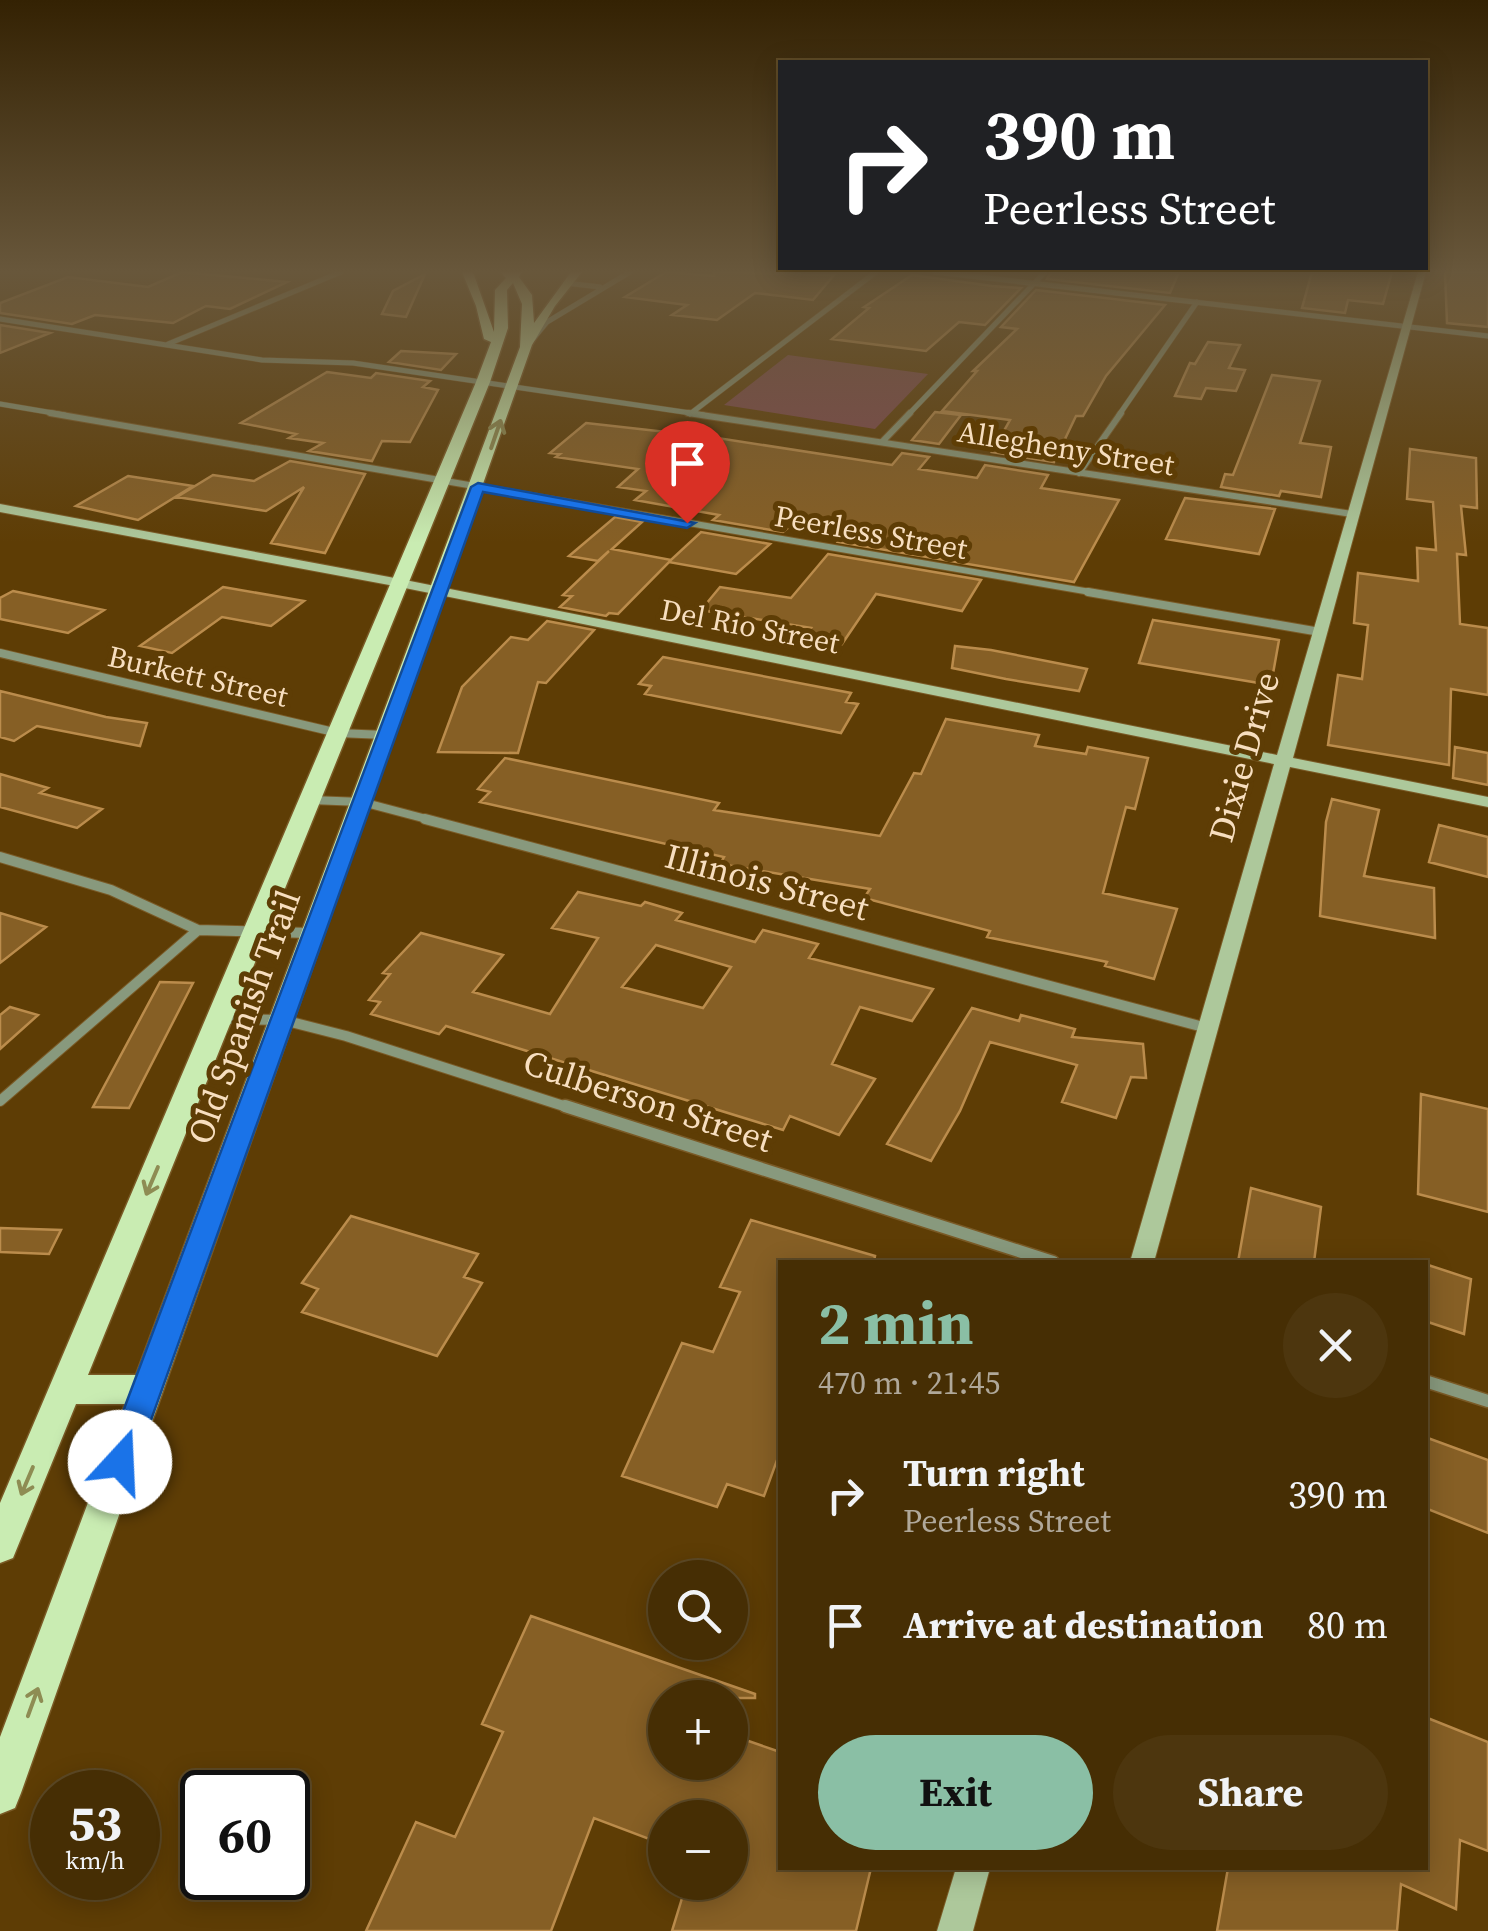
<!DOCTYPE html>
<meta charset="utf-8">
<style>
:root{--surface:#462e04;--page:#4d360e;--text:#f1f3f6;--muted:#b0a89a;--line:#5e4a26;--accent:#8abfa5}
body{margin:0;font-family:"Source Serif 4",serif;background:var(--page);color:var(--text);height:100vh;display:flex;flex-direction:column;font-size:38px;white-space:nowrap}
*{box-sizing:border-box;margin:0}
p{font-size:32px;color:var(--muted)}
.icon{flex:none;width:55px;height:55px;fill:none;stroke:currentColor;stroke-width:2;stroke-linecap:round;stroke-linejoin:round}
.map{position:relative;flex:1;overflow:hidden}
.panel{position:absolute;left:778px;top:1260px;width:650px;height:610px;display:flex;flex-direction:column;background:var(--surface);border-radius:0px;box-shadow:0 5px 25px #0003,0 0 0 2px var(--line)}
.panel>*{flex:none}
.hud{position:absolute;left:778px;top:60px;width:650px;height:210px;border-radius:0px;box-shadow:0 5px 25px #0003,0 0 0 2px var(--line);background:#202124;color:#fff;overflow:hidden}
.tools{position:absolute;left:648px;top:1560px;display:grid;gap:20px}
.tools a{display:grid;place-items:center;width:100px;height:100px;border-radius:50%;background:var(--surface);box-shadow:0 5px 25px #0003,0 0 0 2px var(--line);font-size:50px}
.speed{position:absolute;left:30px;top:1770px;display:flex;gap:20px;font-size:50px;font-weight:700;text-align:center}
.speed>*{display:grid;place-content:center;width:130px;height:130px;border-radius:50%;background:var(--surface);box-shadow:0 5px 25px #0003,0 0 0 2px var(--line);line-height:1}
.speed small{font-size:25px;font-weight:400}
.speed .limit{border:5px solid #111;border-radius:15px;background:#fff;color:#111}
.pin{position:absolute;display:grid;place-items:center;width:85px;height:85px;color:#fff;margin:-102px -42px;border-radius:50% 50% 50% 0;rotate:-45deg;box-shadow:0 0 10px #0007}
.pin .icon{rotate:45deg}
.me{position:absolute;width:110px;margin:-55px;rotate:20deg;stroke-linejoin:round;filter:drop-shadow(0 0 8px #0008)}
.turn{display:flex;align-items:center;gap:35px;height:210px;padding:0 40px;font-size:45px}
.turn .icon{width:130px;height:130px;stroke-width:2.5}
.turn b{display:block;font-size:70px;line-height:85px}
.round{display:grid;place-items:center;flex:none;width:105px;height:105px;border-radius:52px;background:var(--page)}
.head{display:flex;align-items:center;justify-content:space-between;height:170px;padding:0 40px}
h1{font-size:60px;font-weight:700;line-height:75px;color:var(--accent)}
.button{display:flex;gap:20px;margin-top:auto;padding:20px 40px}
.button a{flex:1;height:115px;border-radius:60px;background:var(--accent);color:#111;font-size:40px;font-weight:700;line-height:115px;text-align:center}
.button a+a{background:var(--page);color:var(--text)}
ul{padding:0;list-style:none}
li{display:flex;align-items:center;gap:30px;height:130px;padding:0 40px}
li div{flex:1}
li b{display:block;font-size:38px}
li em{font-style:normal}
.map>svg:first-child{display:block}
</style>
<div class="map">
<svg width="1488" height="1931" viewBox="0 0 1488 1931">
<rect width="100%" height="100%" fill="#5e3d05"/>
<path fill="#7e494f" d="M 788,355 L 928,374 L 875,429 L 724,405 Z"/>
<path fill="#865f25" stroke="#bb8c4c" stroke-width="2.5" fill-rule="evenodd" d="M 182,272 L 287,282 L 230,309 L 206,306 L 173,323 L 95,315 L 72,324 L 0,313 L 0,303 L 68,277 L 148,287 Z
M 666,272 L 714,276 L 714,272 L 834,275 L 813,300 L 755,293 L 717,320 L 672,315 L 687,305 L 625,297 Z
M 1051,272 L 1179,272 L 1170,293 L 1047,279 Z
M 1312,272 L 1392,272 L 1383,304 L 1348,300 L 1345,313 L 1302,308 Z
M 1445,272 L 1488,272 L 1488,327 L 1447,323 Z
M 425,274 L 406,317 L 382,314 L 393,291 Z
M 912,275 L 992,286 L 1021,288 L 985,325 L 959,322 L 926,351 L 832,339 L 869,308 L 864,307 Z
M 1036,290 L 1165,305 L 1106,376 L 1083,416 L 1076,416 L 1054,462 L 992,452 L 1010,420 L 942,411 L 977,371 L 973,371 L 1017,329 L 1001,327 Z
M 0,325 L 50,333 L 0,353 Z
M 1208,342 L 1240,345 L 1229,368 L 1245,370 L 1236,391 L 1206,388 L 1201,399 L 1175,396 L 1190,363 L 1195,364 Z
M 401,351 L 456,354 L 441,370 L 389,362 Z
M 327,372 L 371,378 L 376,373 L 430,381 L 423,387 L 438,390 L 410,442 L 382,441 L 372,461 L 309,451 L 323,443 L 289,438 L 296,434 L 241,423 Z
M 1272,375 L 1320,381 L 1300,443 L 1331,447 L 1321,497 L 1281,491 L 1279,496 L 1221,487 L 1225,474 L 1233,475 Z
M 935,412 L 961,415 L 939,444 L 912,440 Z
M 586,423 L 711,437 L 892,465 L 902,453 L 929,457 L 919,469 L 977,478 L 985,465 L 1048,475 L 1041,488 L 1119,500 L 1074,582 L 838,542 L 843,536 L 789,527 L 783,532 L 713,520 L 719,515 L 635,500 L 646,491 L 618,487 L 638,469 L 556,457 L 560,454 L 550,453 Z
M 1410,449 L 1476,458 L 1477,508 L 1461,506 L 1466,555 L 1457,554 L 1460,624 L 1488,628 L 1488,695 L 1451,689 L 1449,765 L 1328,745 L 1338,675 L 1362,679 L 1368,625 L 1354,623 L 1358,573 L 1418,581 L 1417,548 L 1436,550 L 1433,502 L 1407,499 Z
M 290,461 L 365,474 L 325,553 L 271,543 L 304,487 L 266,511 L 177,497 L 213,475 L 254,481 Z
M 128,476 L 193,486 L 138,520 L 76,506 Z
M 1185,498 L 1275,509 L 1259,554 L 1166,539 Z
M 615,517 L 642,522 L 612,549 L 671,560 L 701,532 L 770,544 L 736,574 L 669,562 L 618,614 L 609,613 L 606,616 L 560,607 L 572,596 L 563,595 L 609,551 L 598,561 L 569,556 Z
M 828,554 L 981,580 L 962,611 L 876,594 L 842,644 L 804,637 L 811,628 L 701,610 L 720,587 L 791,598 Z
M 223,587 L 304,601 L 271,626 L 222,617 L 172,653 L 140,646 Z
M 13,591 L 104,610 L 68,633 L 0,619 L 0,598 Z
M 1153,620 L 1279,640 L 1271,685 L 1139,663 Z
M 547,621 L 594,630 L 546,683 L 538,682 L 518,753 L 438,752 L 462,687 L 511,637 L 528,640 Z
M 955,646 L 991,650 L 1087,669 L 1079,691 L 1006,679 L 952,668 Z
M 663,657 L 851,693 L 846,702 L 858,704 L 841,733 L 645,694 L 651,686 L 639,684 Z
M 0,691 L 106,717 L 147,723 L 140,746 L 37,726 L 14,741 L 0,737 Z
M 946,719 L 1039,735 L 1035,746 L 1086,754 L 1088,747 L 1148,758 L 1135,809 L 1126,807 L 1103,893 L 1177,909 L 1154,979 L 1105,966 L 1107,962 L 987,937 L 990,931 L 864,898 L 870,889 L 720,864 L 724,857 L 480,802 L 490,792 L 478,789 L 505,758 L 719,803 L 714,810 L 880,836 L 914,773 L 921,774 Z
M 1455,747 L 1488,753 L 1488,785 L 1453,778 Z
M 0,774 L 48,788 L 40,793 L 102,809 L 77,828 L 0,807 Z
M 1332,799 L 1379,810 L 1364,876 L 1434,888 L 1435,938 L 1320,916 L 1326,822 Z
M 1439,825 L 1488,837 L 1488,877 L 1429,862 Z
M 578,892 L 641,906 L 645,902 L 682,913 L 676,920 L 755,942 L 763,930 L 818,944 L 809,958 L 933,989 L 912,1021 L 860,1007 L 832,1064 L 875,1079 L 839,1135 L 790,1116 L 783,1130 L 446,1026 L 439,1034 L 371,1014 L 380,1002 L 369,1000 L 390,974 L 383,973 L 421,933 L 503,955 L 473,992 L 550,1014 L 598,938 L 552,928 ZM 656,945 L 731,967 L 703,1008 L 622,987 Z
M 0,913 L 46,927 L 0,963 Z
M 160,982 L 193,983 L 129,1108 L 93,1107 Z
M 10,1007 L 38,1015 L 0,1049 L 0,1015 Z
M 972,1008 L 1019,1021 L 1021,1015 L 1075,1029 L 1072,1037 L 1143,1044 L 1146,1078 L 1131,1077 L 1116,1118 L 1062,1102 L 1077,1065 L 990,1042 L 960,1111 L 931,1161 L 887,1144 Z
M 1421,1094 L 1488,1109 L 1488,1212 L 1418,1194 Z
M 1251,1188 L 1321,1207 L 1314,1262 L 1238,1262 Z
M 351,1216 L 478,1254 L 464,1277 L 482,1283 L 437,1356 L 302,1312 L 318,1289 L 302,1283 Z
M 751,1220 L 875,1256 L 874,1262 L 780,1262 L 780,1452 L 764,1496 L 727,1484 L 717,1507 L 622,1476 L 682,1343 L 713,1352 L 740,1292 L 720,1287 Z
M 0,1228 L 61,1230 L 49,1254 L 0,1252 Z
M 1425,1264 L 1471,1279 L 1464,1334 L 1425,1321 Z
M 1425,1437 L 1488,1460 L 1488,1533 L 1425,1508 Z
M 531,1616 L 755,1694 L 755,1698 L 665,1698 L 665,1762 L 730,1762 L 734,1736 L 780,1752 L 780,1868 L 871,1868 L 856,1931 L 672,1931 L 687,1882 L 730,1882 L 730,1818 L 665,1818 L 665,1845 L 594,1818 L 551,1931 L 366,1931 L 416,1822 L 455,1837 L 503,1732 L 482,1724 Z
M 1425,1717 L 1488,1742 L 1488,1851 L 1460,1840 L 1456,1909 L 1401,1884 L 1397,1931 L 1217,1931 L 1228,1868 L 1425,1868 Z"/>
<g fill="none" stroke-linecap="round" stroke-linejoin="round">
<defs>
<path id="street-far4" d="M 935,272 L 1488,336
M 566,283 L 600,287
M 0,319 L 262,360 L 353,363 L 704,415
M 533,339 L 547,322 L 630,272
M 168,344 L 341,272
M 0,404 L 65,415
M 690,414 L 876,272
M 908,415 L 1045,272
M 1119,415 L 1197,302"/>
<path id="street-far3" d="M 50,413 L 1102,594
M 688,413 L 1352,514
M 882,442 L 910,413
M 1079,473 L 1121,413"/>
<path id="street-far2" d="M 1088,592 L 1320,632
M 0,653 L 338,733 L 385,735
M 311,800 L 362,802 L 434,821"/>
<path id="street-far1" d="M 425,819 L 1207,1028
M 0,857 L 111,890 L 198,930 L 310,933
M 221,1019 L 283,1020 L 346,1036 L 573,1109
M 0,1101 L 198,930"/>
<path id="street" d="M 565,1106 L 1053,1262
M 1425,1381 L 1488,1401"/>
<path id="secondary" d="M 1418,272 L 1426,272 L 1293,758 L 1488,797 L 1488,807 L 1290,767 L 1154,1262 L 1130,1262 L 1274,764 L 400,587 L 0,512 L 0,504 L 400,579 L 1277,755 Z
M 956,1868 L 990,1868 L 973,1931 L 937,1931 Z"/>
<path id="primary" d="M 462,272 L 473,272 L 494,332 L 495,290 L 506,278 L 500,272 L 522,272 L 519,277 L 532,295 L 534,323 L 571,272 L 582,272 L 555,306 L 532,345 L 21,1793 L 15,1808 L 0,1814 L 0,1737 L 125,1404 L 76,1404 L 13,1558 L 0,1563 L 0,1503 L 476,382 L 491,342 L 484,339 L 476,306 ZM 513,283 L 522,304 L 520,347 L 136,1375 L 88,1375 L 490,382 L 508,328 L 507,290 Z"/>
</defs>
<use href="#street-far4" stroke="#7a5a26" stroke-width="6"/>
<use href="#street-far3" stroke="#7a5a26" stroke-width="8"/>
<use href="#street-far2" stroke="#7a5a26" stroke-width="10"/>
<use href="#street-far1" stroke="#7a5a26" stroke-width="12"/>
<use href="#street" stroke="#7a5a26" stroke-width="15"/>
<use href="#secondary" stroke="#7a5a26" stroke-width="2"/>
<use href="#primary" stroke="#7a5a26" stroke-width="3"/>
<use href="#street-far4" stroke="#88997d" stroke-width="5"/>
<use href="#street-far3" stroke="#88997d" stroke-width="6"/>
<use href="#street-far2" stroke="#88997d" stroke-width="8"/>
<use href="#street-far1" stroke="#88997d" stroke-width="10"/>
<use href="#street" stroke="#88997d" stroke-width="12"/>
<use href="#secondary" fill="#adc89b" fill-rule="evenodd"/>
<use href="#primary" fill="#c9ecb2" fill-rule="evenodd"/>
</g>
<defs><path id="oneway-shaft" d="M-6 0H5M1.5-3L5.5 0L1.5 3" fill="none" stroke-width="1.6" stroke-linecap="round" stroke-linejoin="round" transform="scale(2.5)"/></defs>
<g stroke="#8e8c53">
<use href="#oneway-shaft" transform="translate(496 434) rotate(-71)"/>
<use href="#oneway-shaft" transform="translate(152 1181) rotate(113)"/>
<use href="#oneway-shaft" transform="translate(27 1481) rotate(113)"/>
<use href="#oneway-shaft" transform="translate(33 1702) rotate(-70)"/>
</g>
<linearGradient id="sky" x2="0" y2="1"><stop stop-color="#342203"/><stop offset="0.5" stop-color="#68573b"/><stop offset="1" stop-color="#68573b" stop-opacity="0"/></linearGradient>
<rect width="1488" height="543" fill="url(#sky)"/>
<path fill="#1a73e8" stroke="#114b97" stroke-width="2.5" d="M 478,483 L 695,523 L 687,528 L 483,492 L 136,1462 L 131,1473 L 120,1477 L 109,1473 L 104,1462 L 471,487 Z"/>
<g text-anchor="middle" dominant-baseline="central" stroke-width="10" stroke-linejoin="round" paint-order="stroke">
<g font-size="30" fill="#f7debf" stroke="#5e3d05">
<text transform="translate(1066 448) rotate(9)">Allegheny Street</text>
<text transform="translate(871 532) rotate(10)">Peerless Street</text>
<text transform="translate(750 626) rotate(11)">Del Rio Street</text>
<text transform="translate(198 676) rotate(13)">Burkett Street</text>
</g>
<g font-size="35" fill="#f7debf" stroke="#5e3d05">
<text transform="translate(1244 757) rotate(-74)">Dixie Drive</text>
<text transform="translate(767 882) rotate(15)">Illinois Street</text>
<text transform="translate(244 1017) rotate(-70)">Old Spanish Trail</text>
<text transform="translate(648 1101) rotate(18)">Culberson Street</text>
</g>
</g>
</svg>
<div class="tools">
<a><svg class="icon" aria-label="search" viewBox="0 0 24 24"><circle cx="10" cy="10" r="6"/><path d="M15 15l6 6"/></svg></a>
<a>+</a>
<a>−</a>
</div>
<div class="speed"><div>53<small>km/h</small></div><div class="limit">60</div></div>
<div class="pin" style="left:687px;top:523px;background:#d93025"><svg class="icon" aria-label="arrive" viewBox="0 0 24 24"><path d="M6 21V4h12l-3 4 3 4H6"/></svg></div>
<svg class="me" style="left:120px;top:1462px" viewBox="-20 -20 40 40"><circle r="19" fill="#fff"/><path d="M0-13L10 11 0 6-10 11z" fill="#1a73e8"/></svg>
<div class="hud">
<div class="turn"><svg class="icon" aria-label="right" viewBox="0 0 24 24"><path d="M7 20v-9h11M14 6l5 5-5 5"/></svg><div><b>390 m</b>Peerless Street</div></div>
</div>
<section class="panel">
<div class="head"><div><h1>2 min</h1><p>470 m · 21:45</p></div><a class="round"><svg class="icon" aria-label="close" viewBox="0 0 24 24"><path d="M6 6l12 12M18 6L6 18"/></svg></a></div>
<ul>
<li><svg class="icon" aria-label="right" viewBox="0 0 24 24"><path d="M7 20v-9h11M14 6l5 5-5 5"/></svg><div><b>Turn right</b><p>Peerless Street</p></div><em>390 m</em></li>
<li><svg class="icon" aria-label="arrive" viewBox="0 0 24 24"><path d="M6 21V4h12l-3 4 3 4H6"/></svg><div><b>Arrive at destination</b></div><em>80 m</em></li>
</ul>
<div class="button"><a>Exit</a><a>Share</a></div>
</section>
</div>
